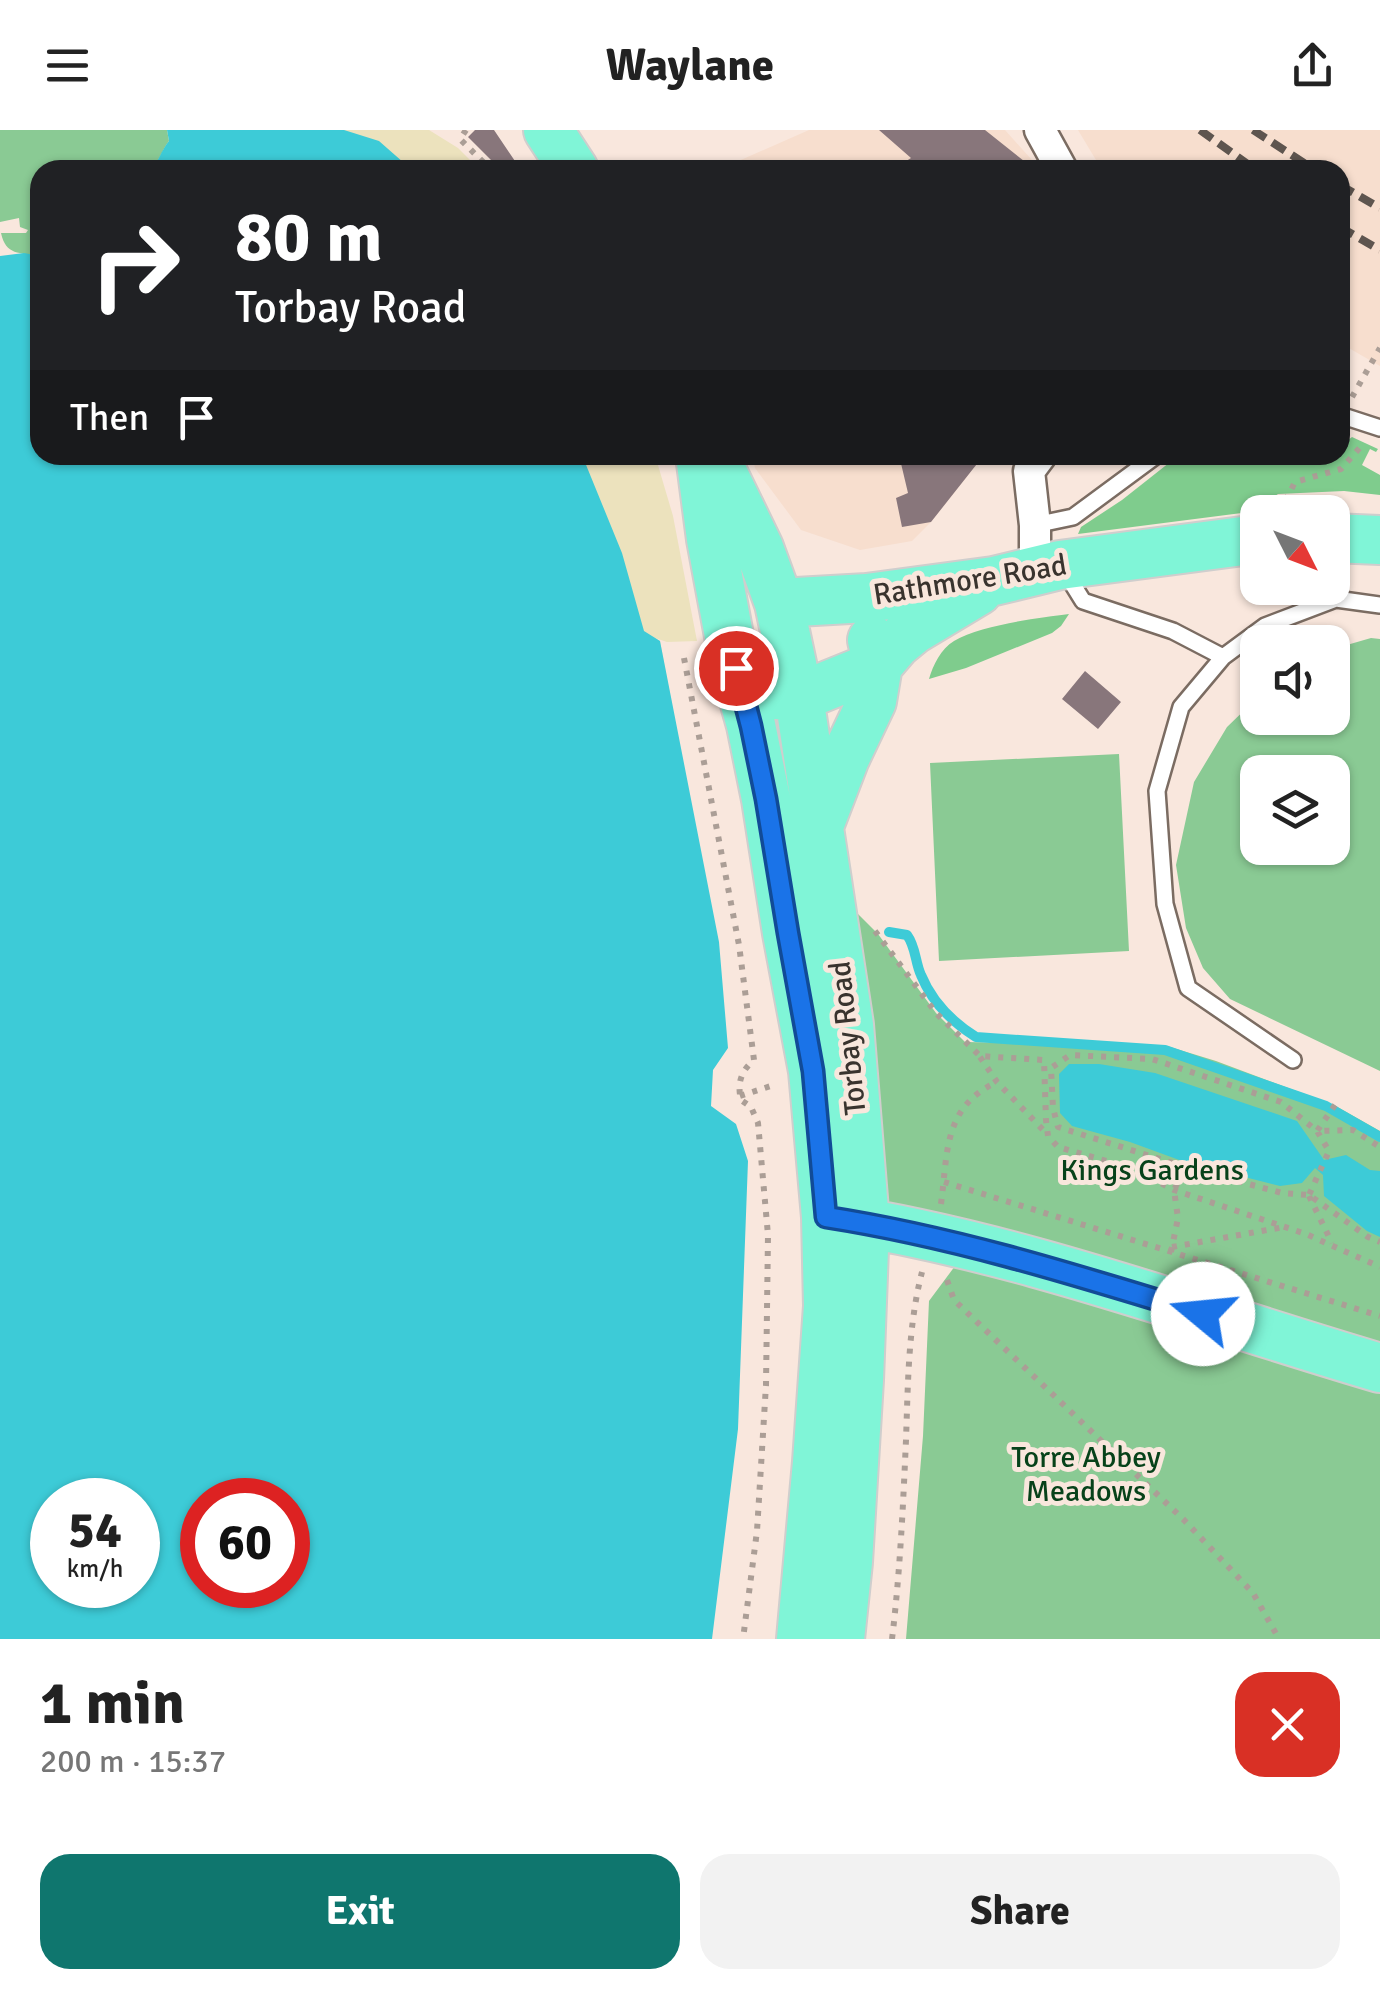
<!DOCTYPE html>
<meta charset="utf-8">
<style>
:root{--surface:#fff;--page:#f2f2f2;--text:#222;--muted:#767676;--accent:#0f766e}
body{margin:0;font-family:Signika,sans-serif;background:var(--page);color:var(--text);height:100vh;display:flex;flex-direction:column;font-size:38px;white-space:nowrap}
*{box-sizing:border-box;margin:0}
p{font-size:32px;color:var(--muted)}
.icon{flex:none;width:55px;height:55px;fill:none;stroke:currentColor;stroke-width:2;stroke-linecap:round;stroke-linejoin:round}
.map{position:relative;height:1509px;overflow:hidden}
.panel{display:flex;flex-direction:column;background:var(--surface);flex:1}
.panel>*{flex:none}
.top-card{position:absolute;left:30px;top:30px;width:1320px;height:305px;border-radius:30px;box-shadow:0 2px 8px #0004;background:#202124;color:#fff;overflow:hidden}
.needle{width:65px;rotate:132deg}
.controls{position:absolute;left:1240px;top:365px;display:grid;gap:20px}
.controls a{display:grid;place-items:center;width:110px;height:110px;border-radius:20px;background:var(--surface);box-shadow:0 2px 8px #0004;font-size:50px}
.speed{position:absolute;left:30px;top:1348px;display:flex;gap:20px;font-size:50px;font-weight:700;text-align:center}
.speed>*{display:grid;place-content:center;width:130px;height:130px;border-radius:50%;background:var(--surface);box-shadow:0 2px 8px #0004;line-height:1}
.speed small{font-size:25px;font-weight:400}
.speed .limit{border:15px solid #d22;background:#fff;color:#111}
.pin{position:absolute;display:grid;place-items:center;width:85px;height:85px;color:#fff;margin:-42px;border:5px solid #fff;border-radius:50%;box-shadow:0 2px 10px #0007}
.me{position:absolute;width:110px;margin:-55px;rotate:287deg;stroke-linejoin:round;filter:drop-shadow(0 0 8px #0008)}
.turn{display:flex;align-items:center;gap:35px;height:210px;padding:0 40px;font-size:45px}
.turn .icon{width:130px;height:130px;stroke-width:2.5}
.turn b{display:block;font-size:70px;line-height:85px}
.then{display:flex;align-items:center;height:95px;padding:0 40px;background:#0003;gap:20px;font-size:38px}
.round{display:grid;place-items:center;flex:none;width:105px;height:105px;border-radius:30px;background:var(--page)}
.summary{display:flex;align-items:center;justify-content:space-between;height:170px;padding:0 40px}
h1{font-size:60px;font-weight:700;line-height:75px}
.action{display:flex;gap:20px;margin-top:auto;padding:20px 40px}
.action a{flex:1;height:115px;border-radius:30px;background:var(--accent);color:#fff;font-size:40px;font-weight:700;line-height:115px;text-align:center}
.action a+a{background:var(--page);color:var(--text)}
header{display:flex;justify-content:space-between;align-items:center;height:130px;padding:0 40px;background:var(--surface);font-size:45px;font-weight:700}
.map>svg:first-child{display:block}
</style>
<header><svg class="icon" aria-label="menu" viewBox="0 0 24 24"><path d="M4 6h16M4 12h16M4 18h16"/></svg>Waylane<svg class="icon" aria-label="share" viewBox="0 0 24 24"><path d="M12 15V3M7 8l5-5 5 5M5 13v7h14v-7"/></svg></header>
<div class="map">
<svg width="1380" height="1509" viewBox="0 0 1380 1509">
<rect width="100%" height="100%" fill="#f9e7dd"/>
<path fill="#f7dece" d="M 809,0 L 1005,0 L 1032,30 L 1036,40 L 718,40 Z
M 1078,0 L 1380,0 L 1380,236 L 1340,213 L 1340,40 L 1102,40 Z
M 752,325 L 984,325 L 931,392 L 912,411 L 860,420 L 801,400 L 755,338 Z"/>
<path fill="#8aca94" fill-rule="evenodd" d="M 0,0 L 167,0 L 169,11 C 161,21 157,40 144,40 L 139,33 L 133,40 L 40,40 L 40,126 C 19,122 6,126 1,103 L 26,103 L 28,100 L 20,97 L 19,88 L 0,92 Z
M 1371,508 L 1380,509 L 1380,941 L 1230,869 L 1203,838 L 1186,798 L 1176,735 L 1194,652 L 1227,597 L 1257,568 L 1258,588 L 1332,588 L 1333,519 ZM 1258,642 L 1332,642 L 1332,718 L 1258,718 Z
M 1119,624 L 1129,821 L 939,831 L 930,633 Z
M 828,754 L 878,804 L 936,883 L 965,912 L 1167,916 L 1216,931 L 1334,975 L 1380,1001 L 1380,1238 L 865,1093 Z
M 958,1132 L 1205,1210 L 1380,1261 L 1380,1509 L 906,1509 L 923,1306 L 929,1171 Z"/>
<path fill="#7fcc8d" d="M 1340,302 L 1346,305 L 1348,310 L 1352,307 L 1378,319 L 1376,322 L 1370,319 L 1362,335 L 1380,345 L 1380,365 L 1344,361 L 1278,364 L 1265,373 L 1265,380 L 1078,404 L 1081,397 L 1122,370 L 1179,325 L 1340,325 Z
M 1069,484 L 1061,496 L 1052,503 L 966,538 L 929,549 C 933,535 941,519 954,511 C 981,495 1038,488 1069,484 Z"/>
<path fill="#ece2bd" d="M 170,0 L 429,0 L 458,18 L 480,40 L 213,40 Z
M 364,325 L 655,325 L 673,386 L 697,511 L 667,512 L 655,508 L 660,511 L 677,602 Z"/>
<path fill="#3dcbd7" fill-rule="evenodd" d="M 167,0 L 344,0 L 379,11 L 412,40 L 150,40 C 157,35 162,19 169,11 Z
M 24,123 L 40,126 L 40,325 L 582,325 L 622,423 L 644,501 L 660,511 L 719,812 L 728,918 L 713,940 L 711,976 L 736,994 L 748,1031 L 738,1299 L 712,1509 L 0,1509 L 0,126 ZM 52,1370 L 138,1370 L 138,1455 L 52,1455 ZM 202,1370 L 288,1370 L 288,1455 L 202,1455 Z
M 1069,934 L 1099,934 L 1155,943 L 1297,991 L 1324,1030 L 1346,1025 L 1370,1040 L 1380,1041 L 1380,1107 L 1367,1101 L 1324,1066 L 1323,1045 L 1315,1038 L 1302,1053 L 1280,1056 L 1182,1031 L 1130,1012 L 1072,996 L 1060,983 L 1059,944 Z"/>
<g fill="none" stroke-linecap="round" stroke-linejoin="round">
<path stroke="#3dcbd7" stroke-width="10" d="M 889,802 L 907,805 C 916,817 915,832 921,845 C 932,872 952,892 976,907 L 1165,920 L 1326,976 L 1380,1007"/>
</g>
<path fill="#88767b" d="M 475,0 L 494,0 L 521,40 L 501,40 L 468,7 Z
M 879,0 L 985,0 L 1024,31 L 1029,40 L 892,40 L 911,28 Z
M 899,325 L 984,325 L 931,392 L 902,397 L 896,368 L 908,363 Z
M 1085,541 L 1121,572 L 1098,599 L 1062,569 Z"/>
<g fill="none" stroke-linecap="round" stroke-linejoin="round">
<defs>
<path id="service" d="M 1340,285 L 1380,298
M 1035,395 L 1073,387 L 1157,325
M 1065,442 L 1083,471 L 1173,501 L 1223,527
M 1293,930 L 1188,858 L 1165,774 L 1157,661 L 1181,577 L 1223,527 L 1265,496 L 1336,469 L 1380,475"/>
<path id="minor" d="M 1040,0 L 1062,40
M 1035,442 L 1035,395 L 1029,341 L 1041,325"/>
<path id="primary" d="M 548,0 L 574,40
M 700,325 L 711,409 L 735,538 L 751,595 L 766,669 L 787,803 L 813,941 L 826,1087 L 828,1176 L 817,1332 L 801,1509
M 714,325 L 759,418 L 779,473 L 799,567 L 849,895 L 865,1093 L 859,1250 L 848,1432 L 840,1509
M 1332,408 L 1380,410
M 779,473 L 867,468 L 994,451 L 1060,435 L 1258,409
M 767,564 L 799,567 L 878,535 L 896,514 L 913,500 L 978,461
M 819,696 L 845,628 L 872,571 L 878,535 L 872,510
M 834,1088 C 1020,1117 1200,1185 1380,1238"/>
</defs>
<use href="#service" stroke="#7b6c62" stroke-width="20"/>
<use href="#minor" stroke="#7b6c62" stroke-width="35"/>
<use href="#primary" stroke="#cfcecd" stroke-width="52"/>
<path stroke="#ab9e96" stroke-width="6" stroke-dasharray="5 8" stroke-linecap="butt" d="M 466,0 L 460,9 L 491,40
M 1352,267 L 1380,218
M 1280,382 L 1295,352 L 1341,339 L 1364,313
M 684,528 L 739,815 L 754,930 C 741,941 737,953 741,970 L 751,977 L 758,993 L 768,1105 L 766,1255 L 757,1401 L 743,1509
M 875,801 L 936,883 L 980,926 L 1044,930 L 1046,990 L 1048,1006 L 1058,1017 L 1134,1039 L 1174,1060 L 1306,1104 L 1380,1137
M 980,927 L 997,952 L 1047,1004
M 740,966 L 777,954
M 1335,975 L 1317,1001 L 1353,1000 L 1380,1017
M 1185,1037 L 1058,997 L 1053,978 L 1051,938 L 1070,925 L 1152,929 L 1281,972 L 1317,1001 L 1329,1021 L 1309,1065
M 944,1052 L 1380,1186
M 1309,1066 L 1332,1113
M 941,1074 C 948,1022 943,977 997,952
M 1172,1117 L 1284,1097
M 1171,1122 L 1178,1088 L 1174,1060 L 1185,1037 L 1282,1063 L 1309,1065 L 1368,1107 L 1380,1112
M 947,1150 L 954,1170 L 1184,1390 L 1253,1463 L 1279,1509
M 892,1509 C 900,1443 903,1377 906,1310 C 908,1254 908,1196 922,1142"/>
<use href="#service" stroke="#fff" stroke-width="15"/>
<use href="#minor" stroke="#fff" stroke-width="30"/>
<use href="#primary" stroke="#80f5d7" stroke-width="48"/>
<path stroke="#5e554f" stroke-width="8" stroke-dasharray="15 8" stroke-linecap="butt" d="M 1200,0 L 1256,40
M 1253,0 L 1315,40
M 1340,55 L 1380,78
M 1340,97 L 1380,120"/>
</g>
<g fill="none" stroke-linecap="round" stroke-linejoin="round">
<defs>
<path id="route" d="M 736,538 L 751,596 L 766,669 L 788,803 L 813,941 L 826,1087 C 955,1107 1079,1146 1203,1184"/>
</defs>
<use href="#route" stroke="#114b97" stroke-width="25"/>
<use href="#route" stroke="#1a73e8" stroke-width="18"/>
</g>
<g text-anchor="middle" dominant-baseline="central" stroke-width="10" stroke-linejoin="round" paint-order="stroke">
<g font-size="30" fill="#39332e" stroke="#f9e7dd">
<text transform="translate(970 450) rotate(-9)">Rathmore Road</text>
<text transform="translate(848 908) rotate(-96)">Torbay Road</text>
</g>
<g font-size="30" fill="#07421a" stroke="#f9e7dd">
<text x="1152" y="1040">Kings Gardens</text>
<text x="1086" y="1327">Torre Abbey<tspan x="1086" dy="34">Meadows</tspan></text>
</g>
</g>
</svg>
<div class="controls">
<a><svg class="needle" viewBox="-14 -14 28 28"><path d="M0-13l5 13h-10z" fill="#e53935"/><path d="M0 13l5-13h-10z" fill="#767676"/></svg></a>
<a><svg class="icon" aria-label="sound" viewBox="0 0 24 24"><path d="M4 9h4l5-4v14l-5-4H4zM17 9q2 3 0 6"/></svg></a>
<a><svg class="icon" aria-label="layers" viewBox="0 0 24 24"><path d="M12 4l9 5-9 5-9-5zM3 14l9 5 9-5"/></svg></a>
</div>
<div class="speed"><div>54<small>km/h</small></div><div class="limit">60</div></div>
<div class="pin" style="left:736px;top:538px;background:#d93025"><svg class="icon" aria-label="arrive" viewBox="0 0 24 24"><path d="M6 21V4h12l-3 4 3 4H6"/></svg></div>
<svg class="me" style="left:1203px;top:1184px" viewBox="-20 -20 40 40"><circle r="19" fill="#fff"/><path d="M0-13L10 11 0 6-10 11z" fill="#1a73e8"/></svg>
<div class="top-card">
<div class="turn"><svg class="icon" aria-label="right" viewBox="0 0 24 24"><path d="M7 20v-9h11M14 6l5 5-5 5"/></svg><div><b>80 m</b>Torbay Road</div></div>
<div class="then">Then<svg class="icon" aria-label="arrive" viewBox="0 0 24 24"><path d="M6 21V4h12l-3 4 3 4H6"/></svg></div>
</div>
</div>
<section class="panel">
<div class="summary"><div><h1>1 min</h1><p>200 m · 15:37</p></div><a class="round" style="background:#d93025;color:#fff"><svg class="icon" aria-label="close" viewBox="0 0 24 24"><path d="M6 6l12 12M18 6L6 18"/></svg></a></div>
<div class="action"><a>Exit</a><a>Share</a></div>
</section>
